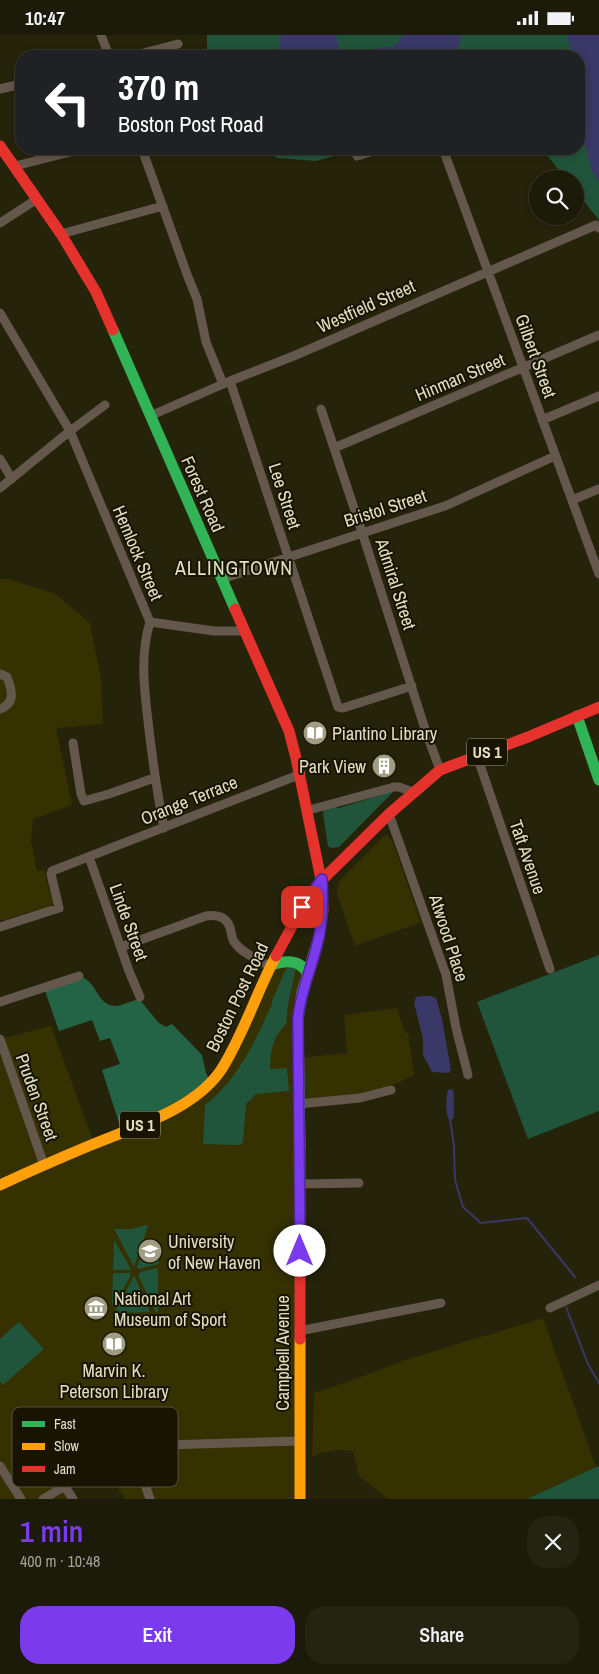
<!DOCTYPE html>
<meta charset="utf-8">
<style>
:root{--surface:#1c1a08;--page:#252312;--text:#f1f3f6;--muted:#a0a19c;--line:#3a3829;--accent:#7c3aed}
body{margin:0;font-family:"Archivo Narrow",sans-serif;background:var(--page);color:var(--text);height:100vh;display:flex;flex-direction:column;font-size:19px;white-space:nowrap}
*{box-sizing:border-box;margin:0}
p{font-size:16px;color:var(--muted)}
.icon{flex:none;width:28px;height:28px;fill:none;stroke:currentColor;stroke-width:2;stroke-linecap:round;stroke-linejoin:round}
.map{position:relative;height:1464px;overflow:hidden}
.side{display:flex;flex-direction:column;background:var(--surface);flex:1}
.side>*{flex:none}
.top-card{position:absolute;left:15px;top:15px;width:570px;height:105px;border-radius:20px;box-shadow:0 2px 8px #0003,0 0 0 1px var(--line);background:#202124;color:#fff;overflow:hidden}
.fabs{position:absolute;left:529px;top:135px;display:grid;gap:10px}
.fabs a{display:grid;place-items:center;width:55px;height:55px;border-radius:50%;background:var(--surface);box-shadow:0 2px 8px #0003,0 0 0 1px var(--line);font-size:25px}
.pin{position:absolute;display:grid;place-items:center;width:42px;height:42px;color:#fff;margin:-21px;border-radius:10px;box-shadow:0 2px 8px #0006}
.me{position:absolute;width:55px;margin:-28px;rotate:0deg;stroke-linejoin:round;filter:drop-shadow(0 0 4px #0008)}
.turn{display:flex;align-items:center;gap:18px;height:105px;padding:0 20px;font-size:22px}
.turn .icon{width:65px;height:65px;stroke-width:2.5}
.turn b{display:block;font-size:35px;line-height:42px}
.round{display:grid;place-items:center;flex:none;width:52px;height:52px;border-radius:20px;background:var(--page)}
.overview{display:flex;align-items:center;justify-content:space-between;height:85px;padding:0 20px}
h1{font-size:30px;font-weight:600;line-height:38px;color:var(--accent)}
.cta{display:flex;gap:10px;margin-top:auto;padding:10px 20px}
.cta a{flex:1;height:58px;border-radius:20px;background:var(--accent);color:#fff;font-size:20px;font-weight:600;line-height:58px;text-align:center}
.cta a+a{background:var(--page);color:var(--text)}
.status{display:flex;justify-content:space-between;align-items:center;height:35px;padding:0 25px;background:var(--surface);direction:ltr}
.status svg{height:14px;fill:currentColor}
.map>svg:first-child{display:block}
</style>
<div class="status"><b>10:47</b><svg viewBox="0 0 49 12"><path d="M0 12V9h3v3zM5 12V6h3v6zM10 12V3h3v9zM15 12V0h3v12zM26 1h20v11H26zM47 4h2v5h-2z"/></svg></div>
<div class="map">
<svg width="599" height="1464" viewBox="0 0 599 1464">
<rect width="100%" height="100%" fill="#26230b"/>
<path fill="#363101" d="M 0,544 L 8,544 L 56,559 L 90,588 L 101,644 L 103,689 L 56,693 L 72,770 L 33,784 L 31,806 L 37,836 L 44,835 L 53,870 L 0,886 Z
M 387,800 L 393,808 L 421,887 L 355,911 L 337,859 L 337,853 L 341,844 L 384,801 Z
M 271,930 L 303,931 L 299,1023 L 347,1018 L 344,980 L 397,973 L 405,998 L 408,998 L 414,1040 L 400,1047 L 360,1063 L 299,1069 L 300,1464 L 150,1464 L 149,1462 L 143,1464 L 125,1464 L 102,1428 L 64,1450 L 73,1464 L 0,1464 L 0,1004 L 51,991 L 94,1108 L 211,1047 Z
M 543,1283 L 596,1432 L 527,1464 L 388,1464 L 359,1441 L 353,1416 L 337,1415 L 320,1418 L 312,1422 L 314,1358 L 361,1342 L 402,1326 Z"/>
<path fill="#20553b" d="M 207,0 L 599,0 L 599,185 L 575,155 L 575,144 L 566,144 L 542,114 L 579,114 L 579,21 L 207,21 Z
M 264,114 L 358,114 L 316,126 L 277,123 Z
M 394,756 L 339,812 L 331,813 L 328,811 L 323,779 L 324,775 L 334,772 L 339,773 Z
M 599,920 L 599,1076 L 528,1104 L 477,967 Z
M 289,931 L 296,933 L 288,969 L 286,989 C 272,1004 271,1014 270,1034 L 287,1033 L 289,1056 L 256,1059 L 246,1069 L 243,1107 L 240,1110 L 203,1109 L 205,1070 C 238,1045 255,1006 272,969 L 272,966 L 285,936 Z
M 147,1190 L 148,1193 L 146,1193 L 147,1194 L 134,1232 L 114,1194 L 131,1194 Z
M 148,1201 L 144,1213 L 157,1213 L 159,1219 L 159,1229 L 139,1234 L 137,1232 Z
M 114,1205 L 131,1234 L 130,1235 L 114,1235 L 113,1234 Z
M 157,1233 L 158,1234 L 158,1276 L 156,1278 L 138,1240 L 140,1237 Z
M 114,1238 L 130,1238 L 131,1240 L 114,1271 L 112,1269 L 113,1239 Z
M 134,1241 L 135,1242 L 150,1277 L 116,1278 L 116,1274 Z
M 19,1287 L 44,1314 L 3,1350 L 0,1347 L 0,1304 Z
M 599,1431 L 599,1464 L 527,1464 L 596,1432 Z"/>
<path fill="#236446" d="M 79,941 C 98,946 96,970 115,971 C 122,971 131,966 139,964 L 159,988 L 166,992 L 172,989 L 202,1020 L 206,1038 L 211,1047 L 122,1097 L 102,1035 L 120,1029 L 110,1003 L 100,1006 L 92,985 L 59,996 L 44,953 Z"/>
<path fill="#393866" d="M 281,0 L 336,0 L 341,21 L 281,21 L 279,17 Z
M 403,0 L 462,0 L 456,21 L 369,21 L 376,13 L 395,11 Z
M 567,0 L 599,0 L 599,146 C 586,134 590,112 579,99 L 579,21 L 572,21 Z
M 422,961 L 430,961 L 436,963 L 442,984 L 451,1035 L 449,1038 L 432,1037 L 423,1020 L 423,1004 L 414,968 L 416,962 Z
M 451,1054 L 453,1055 C 454,1058 454,1080 453,1084 L 449,1085 C 445,1078 446,1064 448,1055 Z"/>
<g fill="none" stroke-linecap="round" stroke-linejoin="round">
<path stroke="#393866" stroke-width="2" d="M 450,1083 L 454,1112 L 455,1145 L 463,1172 L 481,1188 L 527,1183 L 575,1242
M 566,1272 L 588,1329 L 599,1348"/>
<path stroke="#64574c" stroke-width="9" d="M 101,0 L 109,21
M 132,21 L 178,9
M 0,54 L 21,49
M 142,114 L 188,242 L 197,264 L 206,307 L 223,349
M 443,114 L 599,539
M 357,121 L 380,114
M 15,131 L 82,114
M 0,188 L 37,164
M 61,199 L 163,171
M 0,278 L 70,396 L 150,587 C 140,620 144,652 148,686 C 152,722 157,757 164,793
M 230,346 L 338,672 L 343,673 L 412,651
M 321,374 L 362,497 L 426,697 L 440,735
M 150,381 L 230,346 L 296,320 L 596,190 L 599,193
M 542,385 L 599,361
M 334,413 L 599,300
M 0,424 L 12,444
M 0,453 L 70,396 L 105,370
M 572,465 L 599,454
M 222,544 L 445,471 L 555,421
M 150,587 L 214,596 L 244,596
M 0,639 L 7,642 C 12,655 16,668 0,674
M 73,708 L 81,759 L 84,766 L 109,759 L 154,743
M 477,721 L 550,934
M 309,775 L 394,752 L 399,752 L 413,757
M 389,779 L 446,940 L 456,993 L 468,1040
M 89,822 L 129,936 L 140,962
M 0,892 L 59,873 L 51,839 L 52,836 L 301,739
M 121,912 L 206,881 C 219,879 229,883 231,897 C 232,901 232,905 235,908 C 243,919 259,925 271,932
M 0,967 L 79,941
M 0,1004 L 44,1130
M 298,1069 L 360,1063 L 391,1055
M 300,1149 L 359,1148
M 550,1273 L 599,1250
M 299,1296 L 441,1268
M 132,1411 L 150,1464
M 0,1431 L 21,1464
M 64,1450 L 73,1464
M 43,1464 L 132,1411 L 300,1406"/>
<path stroke="#30b455" stroke-width="11" d="M 113,295 L 235,574
M 577,681 L 599,745
M 271,930 C 286,925 300,924 308,939
M 300,1109 L 298,984 L 302,957 L 319,902"/>
<path stroke="#ff9f0a" stroke-width="11" d="M 0,1150 C 30,1136 60,1123 91,1110 C 134,1092 194,1075 221,1035 C 244,999 256,958 276,921
M 300,1304 L 300,1464"/>
<path stroke="#e5322d" stroke-width="11" d="M 0,111 L 61,199 L 96,257 L 113,295
M 235,574 L 289,696 L 296,723 L 322,849 L 323,876 L 319,902
M 276,921 L 304,869 L 322,845 L 389,779 L 440,735 L 528,702 L 599,672
M 300,1109 L 300,1304"/>
</g>
<g fill="none" stroke-linecap="round" stroke-linejoin="round">
<defs>
<path id="route" d="M 300,1216 L 298,984 C 300,958 311,935 317,910 C 323,888 323,867 322,844 L 302,872"/>
</defs>
<use href="#route" stroke="#51269a" stroke-width="12"/>
<use href="#route" stroke="#7c3aed" stroke-width="9"/>
</g>
<defs>
<symbol id="library-disc" viewBox="-11 -11 22 22"><circle r="9.5" fill="#a09d82" stroke="#171401"/><path d="M-6-4Q-3-5.5-.7-3.5V5Q-3 3-6 4ZM6-4Q3-5.5 .7-3.5V5Q3 3 6 4Z" fill="#fff"/></symbol>
<symbol id="building-disc" viewBox="-11 -11 22 22"><circle r="9.5" fill="#a09d82" stroke="#171401"/><path d="M-4-6H4V6H1V3H-1V6H-4ZM-2.5-4.3h1.7v1.8h-1.7ZM.8-4.3h1.7v1.8H.8ZM-2.5-1h1.7V.8h-1.7ZM.8-1h1.7V.8H.8Z" fill="#fff"/></symbol>
<symbol id="university-disc" viewBox="-11 -11 22 22"><circle r="9.5" fill="#a09d82" stroke="#171401"/><path d="M0-5L7-2L0 1L-7-2ZM-4 1L0 2.5L4 1V4Q0 6-4 4Z" fill="#fff"/></symbol>
<symbol id="museum-disc" viewBox="-11 -11 22 22"><circle r="9.5" fill="#a09d82" stroke="#171401"/><path d="M0-6L6-3V-2H-6V-3ZM-5-1h2V3h-2ZM-1-1h2V3h-2ZM3-1h2V3H3ZM-6 4H6V6H-6Z" fill="#fff"/></symbol>
</defs>
<g fill-rule="evenodd">
<use href="#library-disc" x="301" y="684" width="28" height="28"/>
<use href="#building-disc" x="370" y="717" width="28" height="28"/>
<use href="#university-disc" x="136" y="1202" width="28" height="28"/>
<use href="#museum-disc" x="82" y="1259" width="28" height="28"/>
<use href="#library-disc" x="100" y="1295" width="28" height="28"/>
</g>
<g text-anchor="middle" dominant-baseline="central" stroke-width="4" stroke-linejoin="round" paint-order="stroke">
<g fill="#171401" stroke="#a4a188" stroke-width="1">
<rect x="467" y="703.5" width="40" height="27" rx="4"/>
<rect x="120" y="1076.5" width="40" height="27" rx="4"/>
</g>
<g font-size="16" font-weight="bold" fill="#e1dec2">
<text x="487" y="717">US 1</text>
<text x="140" y="1090">US 1</text>
</g>
<g font-size="18" fill="#e1dec2" stroke="#171401">
<text transform="translate(366 271) rotate(-24)">Westfield Street</text>
<text transform="translate(536 321) rotate(70)">Gilbert Street</text>
<text transform="translate(460 342) rotate(-23)">Hinman Street</text>
<text transform="translate(203 459) rotate(66)">Forest Road</text>
<text transform="translate(285 461) rotate(72)">Lee Street</text>
<text transform="translate(385 473) rotate(-18)">Bristol Street</text>
<text transform="translate(138 518) rotate(67)">Hemlock Street</text>
<text transform="translate(396 549) rotate(72)">Admiral Street</text>
<text transform="translate(189 765) rotate(-22)">Orange Terrace</text>
<text transform="translate(528 822) rotate(71)">Taft Avenue</text>
<text transform="translate(129 887) rotate(70)">Linde Street</text>
<text transform="translate(449 903) rotate(72)">Atwood Place</text>
<text transform="translate(237 962) rotate(-64)">Boston Post Road</text>
<text transform="translate(37 1062) rotate(70)">Pruden Street</text>
<text transform="translate(282 1318) rotate(-90)">Campbell Avenue</text>
</g>
<g font-size="18" fill="#e1dec2" stroke="#171401" text-anchor="start">
<text x="332" y="698">Piantino Library</text>
<text x="366" y="731" text-anchor="end">Park View</text>
<text x="168" y="1206">University<tspan x="168" dy="21">of New Haven</tspan></text>
<text x="114" y="1263">National Art<tspan x="114" dy="21">Museum of Sport</tspan></text>
<text x="114" y="1335" text-anchor="middle">Marvin K.<tspan x="114" dy="21">Peterson Library</tspan></text>
</g>
<g font-size="20" letter-spacing="1" fill="#e1dec2" stroke="#171401">
<text x="234" y="532">ALLINGTOWN</text>
</g>
</g>
<rect x="12" y="1372" width="166" height="80" rx="8" fill="#171401" stroke="#54513b" stroke-width="1"/>
<rect x="22" y="1386" width="23" height="6" fill="#30b455"/>
<rect x="22" y="1408" width="23" height="7" fill="#ff9f0a"/>
<rect x="22" y="1431" width="23" height="6" fill="#e5322d"/>
<g font-size="14" fill="#e1dec2">
<text x="54" y="1394">Fast</text>
<text x="54" y="1416">Slow</text>
<text x="54" y="1439">Jam</text>
</g>
</svg>
<div class="fabs">
<a><svg class="icon" aria-label="search" viewBox="0 0 24 24"><circle cx="10" cy="10" r="6"/><path d="M15 15l6 6"/></svg></a>
</div>
<div class="pin" style="left:302px;top:872px;background:#d93025"><svg class="icon" aria-label="arrive" viewBox="0 0 24 24"><path d="M6 21V4h12l-3 4 3 4H6"/></svg></div>
<svg class="me" style="left:300px;top:1216px" viewBox="-20 -20 40 40"><circle r="19" fill="#fff"/><path d="M0-13L10 11 0 6-10 11z" fill="#7c3aed"/></svg>
<div class="top-card">
<div class="turn"><svg class="icon" aria-label="left" viewBox="0 0 24 24"><path d="M17 20v-9H6M10 6l-5 5 5 5"/></svg><div><b>370 m</b>Boston Post Road</div></div>
</div>
</div>
<section class="side">
<div class="overview"><div><h1>1 min</h1><p>400 m · 10:48</p></div><a class="round"><svg class="icon" aria-label="close" viewBox="0 0 24 24"><path d="M6 6l12 12M18 6L6 18"/></svg></a></div>
<div class="cta"><a>Exit</a><a>Share</a></div>
</section>
